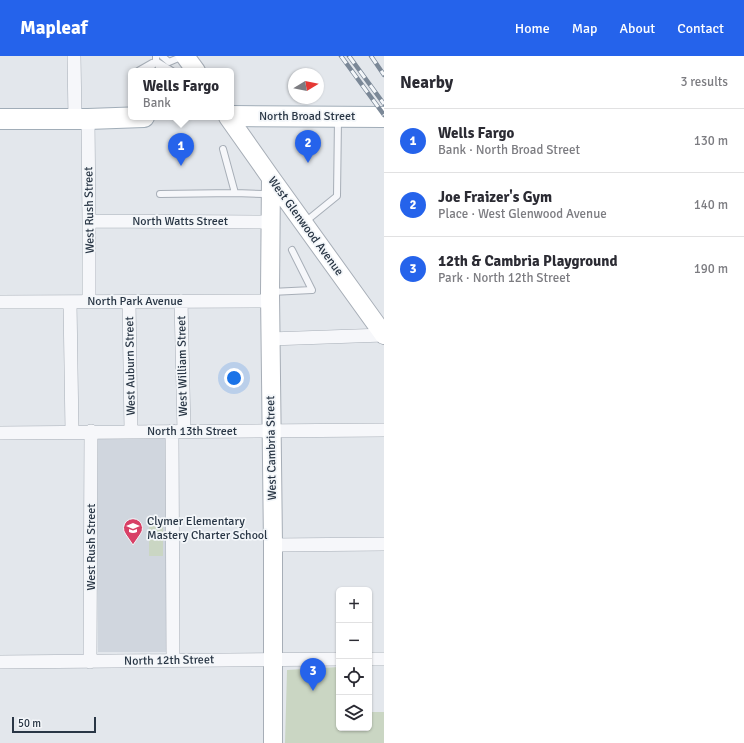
<!DOCTYPE html>
<html lang="en">
<head>
<meta charset="utf-8">
<style>
	:root { --surface:#fff; --page:#f7f7f7; --text:#2b2b33; --muted:#7c7c81; --line:#e1e1e2; --accent:#2563eb }
	body { margin:0; font-family:Signika,sans-serif; background:var(--page); color:var(--text) }
	.controls { position:absolute; right:12px; bottom:12px; display:grid; overflow:hidden; border-radius:6px; box-shadow:0 1px 3px #0004 }
	.controls button { width:36px; height:36px; display:grid; place-items:center; padding:0; border:0; border-bottom:1px solid var(--line); background:var(--surface); color:var(--text); font:20px sans-serif }
	.compass { position:absolute; left:288px; top:12px; width:36px; height:36px; border-radius:50%; background:var(--surface); box-shadow:0 1px 3px #0004; rotate:80deg }
	.scale { position:absolute; left:12px; bottom:10px; width:84px; box-sizing:border-box; padding-left:4px; border:2px solid #293645; border-top:0; font-size:11px; line-height:14px; white-space:nowrap; color:#293645; -webkit-text-stroke:3px #f3f6f9; paint-order:stroke }
	.you { position:absolute; left:234px; top:322px; width:14px; height:14px; margin:-10px; border:3px solid #fff; border-radius:50%; background:#1a73e8; box-shadow:0 0 0 6px #1a73e833 }
	.badge { display:grid; place-items:center; width:26px; height:26px; border-radius:50%; background:var(--accent); color:#fff; font-size:13px; font-weight:700 }
	.pin { position:absolute; translate:-50% -33px; filter:drop-shadow(0 1px 2px #0008) }
	.pin::after { content:''; position:absolute; top:21px; width:14px; height:12px; background:inherit; clip-path:polygon(0 0,100% 0,50% 100%) }
	.popup { position:absolute; left:128px; top:12px; width:106px; height:52px; box-sizing:border-box; display:grid; place-content:center; border-radius:6px; background:var(--surface); filter:drop-shadow(0 1px 3px #0005); font-size:13px; white-space:nowrap; color:var(--muted) }
	.popup b { font-size:15px; color:var(--text) }
	.popup::after { content:''; position:absolute; left:50%; top:100%; margin-left:-8px; border:8px solid transparent; border-top-color:var(--surface) }
	.list { margin:0; padding:0; list-style:none }
	h2 { display:flex; justify-content:space-between; align-items:center; height:52px; margin:0; padding:0 16px; font-size:17px }
	h2 small { font-size:13px; font-weight:400; color:var(--muted) }
	.list li { display:grid; grid-template-columns:26px 1fr auto; gap:12px; align-items:center; box-sizing:border-box; height:64px; padding:0 16px; border-top:1px solid var(--line) }
	.list b { display:block; font-size:15px; white-space:nowrap }
	.list p { margin:0; font-size:13px; white-space:nowrap; color:var(--muted) }
	.list em { font-size:13px; font-style:normal; color:var(--muted) }
	.icon { flex:none; width:22px; height:22px; fill:none; stroke:currentColor; stroke-width:2; stroke-linecap:round; stroke-linejoin:round }
	.map { position:relative; flex:none; width:384px; height:687px; overflow:hidden }
	header { display:flex; align-items:center; gap:24px; box-sizing:border-box; height:56px; padding:0 20px; background:var(--accent); color:#fff }
	header strong { font-size:19px }
	nav { display:flex; gap:22px; margin-inline-start:auto; font-size:14px }
	main { display:flex }
	aside { flex:1; background:var(--surface) }
	.map>svg:first-child { display:block }
	.built { fill:#d0d6de }
	.green { fill:#cad6c3 }
	.lines { fill:none; stroke-linecap:round; stroke-linejoin:round }
	.lane-casing { stroke:#a7aeb7; stroke-width:8 }
	.street-casing { stroke:#a7aeb7; stroke-width:14 }
	.secondary-casing { stroke:#a7aeb7; stroke-width:20 }
	.primary-casing { stroke:#a1adb8; stroke-width:22 }
	.lane { stroke:#f6f7fa; stroke-width:6 }
	.street { stroke:#f6f7fa; stroke-width:13 }
	.secondary { stroke:#fff; stroke-width:18 }
	.primary { stroke:#fff; stroke-width:20 }
	.rail-casing { stroke:#7b8897; stroke-width:4.5 }
	.rail { stroke:#f3f6f9; stroke-width:3; stroke-dasharray:9; stroke-linecap:butt }
	.labels { text-anchor:middle; stroke-width:3.5; stroke-linejoin:round; paint-order:stroke }
	.street-label { font-size:12px; fill:#293645; stroke:#f3f6f9 }
	.poi-label { font-size:12px; fill:#293645; stroke:#f3f6f9; text-anchor:start }
</style>
</head>
<body>
<header>
<strong>Mapleaf</strong>
<nav><a>Home</a><a>Map</a><a>About</a><a>Contact</a></nav>
</header>
<main>
<div class="map">
<svg width="384" height="687" viewBox="0 0 384 687">
	<rect width="100%" height="100%" fill="#e3e7ec"/>
	<!-- built -->
	<path class="built" d="M168,382L169,596H98L97,383Z"/>
	<!-- green -->
	<path class="green" d="M149,465H163V500H149Z
		M339,611V672H369V656H384V687H285L287,614Z"/>
	<g class="lines">
		<!-- lane casing -->
		<g class="lane-casing">
			<path id="lane" d="M156,0V5L172,15
				M162,0L169,6L183,0
				M138,15L152,7
				M148,15L156,5L161,15
				M223,93L235,137
				M160,138L235,137L263,138L269,142
				M305,166L337,140L338,63
				M271,236L312,234L292,194"/>
		</g>
		<!-- street casing -->
		<g class="street-casing">
			<path id="street" d="M74,0L75,63
				M88,63L89,165V246
				M89,165L270,166
				M181,245L184,375
				M0,246L270,245
				M70,246L72,376
				M129,246L131,375
				M270,283L384,279
				M172,375L173,604
				M0,377C128,375 256,376 384,374
				M273,489L384,488
				M369,603H384
				M0,606L339,603
				M90,606L91,375"/>
		</g>
		<!-- secondary casing -->
		<g class="secondary-casing">
			<path id="secondary" d="M185,0L196,15
				M228,61L271,122L384,279
				M271,122L270,237L273,489V687"/>
		</g>
		<!-- primary casing -->
		<g class="primary-casing">
			<path id="primary" d="M231,60L384,61
				M0,63H88L144,61"/>
		</g>
		<!-- lane -->
		<use href="#lane" class="lane"/>
		<!-- street -->
		<use href="#street" class="street"/>
		<!-- secondary -->
		<use href="#secondary" class="secondary"/>
		<!-- primary -->
		<use href="#primary" class="primary"/>
		<!-- rail casing -->
		<g class="rail-casing">
			<path id="rail" d="M341,0L384,59
				M349,0L384,48
				M371,0L384,19"/>
		</g>
		<!-- rail -->
		<use href="#rail" class="rail"/>
	</g>
	<!-- icons -->
	<defs>
		<g id="school-pin" transform="scale(1)"><path d="M0 17L-7.5 6A9.5 9.5 0 1 1 7.5 6Z" fill="#d84066" stroke="#f3f6f9"/><path d="M0-5L7-2L0 1L-7-2ZM-4 1L0 2.5L4 1V4Q0 6-4 4Z" fill="#fff"/></g>
	</defs>
	<g fill-rule="evenodd">
		<use href="#school-pin" x="133" y="472"/>
	</g>
	<g class="labels">
		<!-- street labels -->
		<g class="street-label">
			<text x="307" y="64">North Broad Street</text>
			<text transform="translate(89 154) rotate(-91)" y="4">West Rush Street</text>
			<text x="180" y="169">North Watts Street</text>
			<text transform="translate(306 170) rotate(54)" y="4">West Glenwood Avenue</text>
			<text x="135" y="249">North Park Avenue</text>
			<text transform="translate(130 310) rotate(-91)" y="4">West Auburn Street</text>
			<text transform="translate(182 310) rotate(-91)" y="4">West William Street</text>
			<text x="192" y="379">North 13th Street</text>
			<text transform="translate(271 392) rotate(-91)" y="4">West Cambria Street</text>
			<text transform="translate(91 491) rotate(-90)" y="4">West Rush Street</text>
			<text transform="translate(169 604) rotate(-1)" y="4">North 12th Street</text>
		</g>
		<!-- poi labels -->
		<g class="poi-label">
			<text x="147" y="469">Clymer Elementary<tspan x="147" dy="14">Mastery Charter School</tspan></text>
		</g>
	</g>
</svg>
<div class="controls">
<button>+</button>
<button>−</button>
<button><svg class="icon" aria-label="locate" viewBox="0 0 24 24"><circle cx="12" cy="12" r="6"/><path d="M12 2v4M12 18v4M2 12h4M18 12h4"/></svg></button>
<button><svg class="icon" aria-label="layers" viewBox="0 0 24 24"><path d="M12 4l9 5-9 5-9-5zM3 14l9 5 9-5"/></svg></button>
</div>
<svg class="compass" viewBox="-18 -18 36 36"><path d="M0-13l5 13h-10z" fill="#e53935"/><path d="M0 13l5-13h-10z" fill="#7c7c81"/></svg>
<div class="scale">50 m</div>
<div class="you"></div>
<div class="pin badge" style="left:181px;top:110px">1</div>
<div class="popup"><b>Wells Fargo</b>Bank</div>
<div class="pin badge" style="left:308px;top:107px">2</div>
<div class="pin badge" style="left:313px;top:635px">3</div>
</div>
<aside>
<h2>Nearby<small>3 results</small></h2>
<ul class="list">
<li><span class="badge">1</span><div><b>Wells Fargo</b><p>Bank · North Broad Street</p></div><em>130 m</em></li>
<li><span class="badge">2</span><div><b>Joe Fraizer's Gym</b><p>Place · West Glenwood Avenue</p></div><em>140 m</em></li>
<li><span class="badge">3</span><div><b>12th &amp; Cambria Playground</b><p>Park · North 12th Street</p></div><em>190 m</em></li>
</ul>
</aside>
</main>
</body>
</html>
